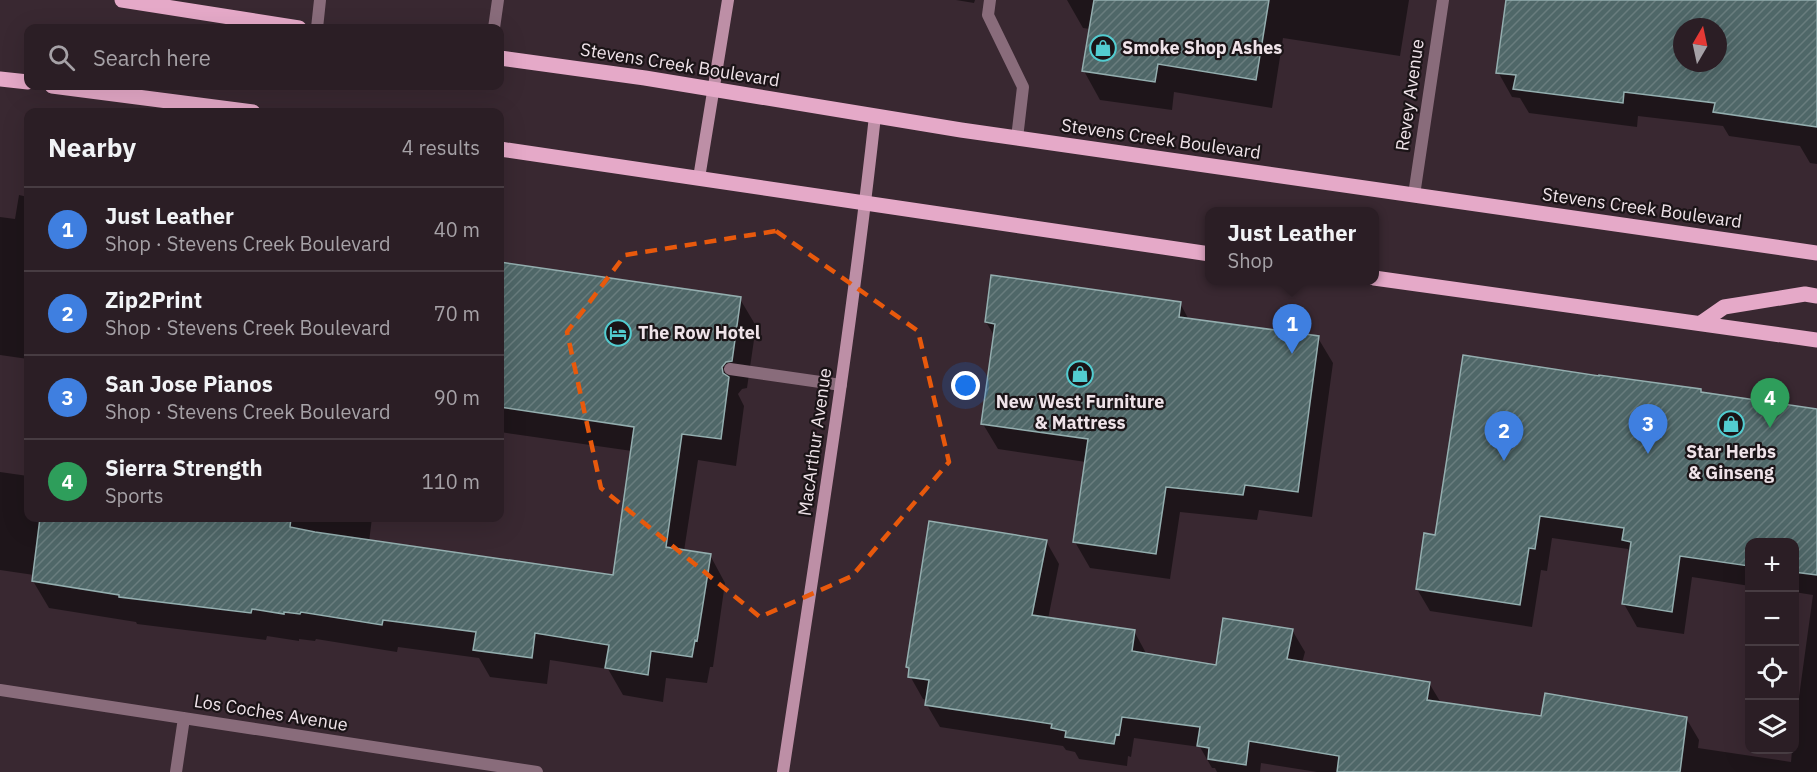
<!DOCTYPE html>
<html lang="en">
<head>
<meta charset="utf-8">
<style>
	:root { --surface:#2b1e25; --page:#372b32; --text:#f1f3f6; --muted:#a6a2a7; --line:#473c42; --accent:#8c9099 }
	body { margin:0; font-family:"IBM Plex Sans",sans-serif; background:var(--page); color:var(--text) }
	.controls { position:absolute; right:18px; bottom:18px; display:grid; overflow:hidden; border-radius:12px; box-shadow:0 6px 24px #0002 }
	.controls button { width:54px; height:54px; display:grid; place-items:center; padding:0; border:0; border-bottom:2px solid var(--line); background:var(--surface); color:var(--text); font:30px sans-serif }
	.compass { position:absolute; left:1673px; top:18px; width:54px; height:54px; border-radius:50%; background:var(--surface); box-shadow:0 6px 24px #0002; rotate:9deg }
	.you { position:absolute; left:966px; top:386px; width:21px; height:21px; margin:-15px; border:4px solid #fff; border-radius:50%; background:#1a73e8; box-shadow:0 0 0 9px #1a73e833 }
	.badge { display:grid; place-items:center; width:39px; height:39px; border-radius:50%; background:var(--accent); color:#fff; font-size:20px; font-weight:700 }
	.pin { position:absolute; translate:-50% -50px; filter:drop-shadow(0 2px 3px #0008) }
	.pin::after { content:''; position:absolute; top:32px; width:21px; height:18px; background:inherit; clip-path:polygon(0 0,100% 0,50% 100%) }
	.popup { position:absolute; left:1205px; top:207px; width:174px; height:78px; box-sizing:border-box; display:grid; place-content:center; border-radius:12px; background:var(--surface); filter:drop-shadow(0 2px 4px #0005); font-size:20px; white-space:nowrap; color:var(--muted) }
	.popup b { font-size:22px; color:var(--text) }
	.popup::after { content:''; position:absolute; left:50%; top:100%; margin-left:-12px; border:12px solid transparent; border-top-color:var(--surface) }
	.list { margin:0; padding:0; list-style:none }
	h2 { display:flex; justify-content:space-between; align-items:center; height:78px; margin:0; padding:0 24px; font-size:26px }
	h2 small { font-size:20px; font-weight:400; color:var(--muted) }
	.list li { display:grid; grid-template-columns:39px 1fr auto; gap:18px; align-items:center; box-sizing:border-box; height:84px; padding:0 24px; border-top:2px solid var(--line) }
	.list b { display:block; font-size:22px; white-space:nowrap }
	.list p { margin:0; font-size:20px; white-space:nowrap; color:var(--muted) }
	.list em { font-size:20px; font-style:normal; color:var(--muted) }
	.icon { flex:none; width:33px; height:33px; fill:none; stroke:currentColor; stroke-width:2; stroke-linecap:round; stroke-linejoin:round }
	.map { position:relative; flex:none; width:1817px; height:772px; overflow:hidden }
	.search { position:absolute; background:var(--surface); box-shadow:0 6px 24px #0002; left:24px; top:24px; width:480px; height:66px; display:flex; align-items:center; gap:15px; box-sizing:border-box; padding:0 21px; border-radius:12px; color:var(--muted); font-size:22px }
	.panel { position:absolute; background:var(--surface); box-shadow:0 6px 24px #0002; left:24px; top:108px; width:480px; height:414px; border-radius:12px }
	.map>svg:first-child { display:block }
	.shadow { fill:#0007; fill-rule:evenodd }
	.building { fill:url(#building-hatch); stroke:#94aeaf; stroke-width:1.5; fill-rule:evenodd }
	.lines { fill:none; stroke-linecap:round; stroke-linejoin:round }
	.lane { stroke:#896c7b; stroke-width:12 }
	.street { stroke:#896c7b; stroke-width:12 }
	.secondary { stroke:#bd8fa6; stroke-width:12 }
	.primary { stroke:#e5a9c8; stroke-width:15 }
	.marked { fill:none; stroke:#e8590c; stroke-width:4.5; stroke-dasharray:12 8; stroke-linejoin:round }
	.labels { text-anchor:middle; stroke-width:4.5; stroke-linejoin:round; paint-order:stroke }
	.poi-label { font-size:18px; font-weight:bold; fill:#efe3e9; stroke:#1b1417; text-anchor:start }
	.street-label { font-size:18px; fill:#efe3e9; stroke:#1b1417 }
</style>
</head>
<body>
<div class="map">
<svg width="1817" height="772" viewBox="0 0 1817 772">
	<defs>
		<pattern id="building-hatch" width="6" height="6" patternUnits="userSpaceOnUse" patternTransform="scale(1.5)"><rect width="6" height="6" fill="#4f6768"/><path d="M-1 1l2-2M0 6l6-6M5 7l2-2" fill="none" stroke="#697d7e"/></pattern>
	</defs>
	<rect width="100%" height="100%" fill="#392831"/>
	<!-- shadow -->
	<path class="shadow" d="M956,0H975L974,3Z
		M1067,0H1409L1400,56L1283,38L1272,108L1174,92L1172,110L1100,100L1084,71L1090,29L1083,28Z
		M1508,0H1817V164L1810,163L1800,146L1729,136L1723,126L1638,116L1637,127L1529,113L1520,98L1512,97L1498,72ZM1682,27H1718V63H1682Z
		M19,195L28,197V359L0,355V217L15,219Z
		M500,264L740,299L756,326L747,388L742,389L738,394L744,406L736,466L698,460L684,551L710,555L725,583L713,667H710L707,683L666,678L663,702L623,695L608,669L550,660L547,684L490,677L479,658L398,647L397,652L316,639L315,641L299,639V641L267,636L266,640L137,624L136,622L49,608L33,581L34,575L0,570V472L28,476V518H372L369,542L614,577L632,451L500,432Z
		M1180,303L1189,320L1318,338L1333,363L1312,517L1259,510L1257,520L1180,512L1170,579L1090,568L1075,542L1086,462L998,449L983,424L995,337L986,322Z
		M1700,391L1702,394L1817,410V772H1317L1261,763L1260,772H1217L1215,768H1212L1200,747L1134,738L1131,757L1128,756L1127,766L1079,759L1075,752L1066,750L1063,746L940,727L927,705L928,700L923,699L910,676L908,667L1046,541L1059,564L1048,619L1134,631L1147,655L1218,667L1292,630L1305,652L1302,663L1429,683L1441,703L1543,718H1686L1699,740L1698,748L1791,762L1792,750H1794V733L1813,595L1794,592V542H1750V586L1692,577L1684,634L1637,627L1624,604L1631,554L1628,549L1552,538L1547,571L1541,570L1532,627L1430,611L1417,589L1436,537Z"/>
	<!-- building -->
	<path class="building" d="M1094,0H1269L1256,80L1158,64L1155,82L1082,71Z
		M1506,0H1817V127L1713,112L1715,103L1624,92L1623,103L1513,89L1516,75L1496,73ZM1682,27H1718V63H1682Z
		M500,262L741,297L732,361L726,362L722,367L723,373L729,377L721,439L682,434L666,547L711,554L697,641L695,640L692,657L651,651L648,675L605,668L609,645L535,633L532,658L473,650L476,632L383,620L382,625L301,612L300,614L284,612V614L252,609L251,613L119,597V595L32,581L40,518H291L290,527L315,532L613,575L634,427L500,407Z
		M991,275L1181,302L1179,317L1319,336L1298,492L1245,485L1243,495L1166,487L1156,554L1073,542L1088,439L981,424L995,324L985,322Z
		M1463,355L1599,376V375L1701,389V392L1817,409V575L1794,572V543H1749V566L1680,556L1672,612L1622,604L1631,542L1622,540L1624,528L1540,516L1535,549L1529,548L1520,605L1416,589L1424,533L1435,535Z
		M929,521L1047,540L1032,615L1135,630L1132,651L1216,665L1223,618L1293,629L1287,659L1430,682L1427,700L1541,716L1545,693L1687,717L1680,772H1337L1339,756L1249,741L1246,765L1208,759L1209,748L1197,746L1200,727L1122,717L1119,735L1116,734L1114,744L1065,737L1066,731L1051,728L1052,724L925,705L929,680L908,677L909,668L906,667Z"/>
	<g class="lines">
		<!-- lane -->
		<path class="lane" d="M990,0L988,15L1023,87L1017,138
			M317,28L320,0
			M494,28L498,0
			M730,369L841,385"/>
		<!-- street -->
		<path class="street" d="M1414,195L1443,0
			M0,690L537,772
			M176,772L184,718"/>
		<!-- secondary -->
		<path class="secondary" d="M699,178L728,0
			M783,772C816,553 851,335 875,116"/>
		<!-- primary -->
		<path class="primary" d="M122,0L299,28
			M500,58L645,78L961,130L1817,253
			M0,79L28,82
			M52,86L253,112
			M500,149L1210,254
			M1374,278L1817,340
			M1701,323L1724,307L1805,294L1817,296"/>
	</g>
	<!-- marked area -->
	<path class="marked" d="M776,231L918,331L949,462L852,576L760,617L601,488L567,332L625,255Z"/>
	<!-- icons -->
	<defs>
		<g id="shop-ring" transform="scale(1.35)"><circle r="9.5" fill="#1b1417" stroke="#52ccd0" stroke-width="1.5"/><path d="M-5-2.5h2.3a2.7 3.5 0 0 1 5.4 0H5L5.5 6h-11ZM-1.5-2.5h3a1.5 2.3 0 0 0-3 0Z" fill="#52ccd0"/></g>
		<g id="hotel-ring" transform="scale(1.35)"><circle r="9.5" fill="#1b1417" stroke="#52ccd0" stroke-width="1.5"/><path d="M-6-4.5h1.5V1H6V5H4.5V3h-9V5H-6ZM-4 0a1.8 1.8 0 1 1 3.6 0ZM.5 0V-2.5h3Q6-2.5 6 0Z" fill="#52ccd0"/></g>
	</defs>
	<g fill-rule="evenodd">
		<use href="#shop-ring" x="1103" y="48"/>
		<use href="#hotel-ring" x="618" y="333"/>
		<use href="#shop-ring" x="1080" y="374"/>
		<use href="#shop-ring" x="1731" y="424"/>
	</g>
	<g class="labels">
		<!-- poi labels -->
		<g class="poi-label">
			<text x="1122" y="54">Smoke Shop Ashes</text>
			<text x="638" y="339">The Row Hotel</text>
			<text x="1080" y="408" text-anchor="middle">New West Furniture<tspan x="1080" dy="21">&amp; Mattress</tspan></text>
			<text x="1731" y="458" text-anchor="middle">Star Herbs<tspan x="1731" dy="21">&amp; Ginseng</tspan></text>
		</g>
		<!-- street labels -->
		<g class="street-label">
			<text transform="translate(680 65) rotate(9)" y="6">Stevens Creek Boulevard</text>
			<text transform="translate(1410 95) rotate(-82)" y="6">Revey Avenue</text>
			<text transform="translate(1161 139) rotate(8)" y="6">Stevens Creek Boulevard</text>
			<text transform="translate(1642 208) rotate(8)" y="6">Stevens Creek Boulevard</text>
			<text transform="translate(815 442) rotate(-82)" y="6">MacArthur Avenue</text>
			<text transform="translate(271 713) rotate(9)" y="6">Los Coches Avenue</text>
		</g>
	</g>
</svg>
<div class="controls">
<button>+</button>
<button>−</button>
<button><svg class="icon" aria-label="locate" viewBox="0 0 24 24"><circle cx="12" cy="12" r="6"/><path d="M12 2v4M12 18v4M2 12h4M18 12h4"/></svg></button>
<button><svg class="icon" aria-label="layers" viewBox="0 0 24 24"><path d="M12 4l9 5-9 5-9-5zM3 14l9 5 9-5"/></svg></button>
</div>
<svg class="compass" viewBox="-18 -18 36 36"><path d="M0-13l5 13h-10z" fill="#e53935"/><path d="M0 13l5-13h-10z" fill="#a6a2a7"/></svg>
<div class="you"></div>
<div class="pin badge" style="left:1292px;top:354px;background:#3f7fe0">1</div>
<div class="popup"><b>Just Leather</b>Shop</div>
<div class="pin badge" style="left:1504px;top:461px;background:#3f7fe0">2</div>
<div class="pin badge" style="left:1648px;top:454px;background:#3f7fe0">3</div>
<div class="pin badge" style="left:1770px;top:428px;background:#2e9e5b">4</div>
<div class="search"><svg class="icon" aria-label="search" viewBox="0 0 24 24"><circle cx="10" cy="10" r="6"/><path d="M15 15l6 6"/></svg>Search here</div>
<section class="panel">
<h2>Nearby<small>4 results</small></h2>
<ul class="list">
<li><span class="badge" style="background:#3f7fe0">1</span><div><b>Just Leather</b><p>Shop · Stevens Creek Boulevard</p></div><em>40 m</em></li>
<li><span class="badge" style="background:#3f7fe0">2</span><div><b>Zip2Print</b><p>Shop · Stevens Creek Boulevard</p></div><em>70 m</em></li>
<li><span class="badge" style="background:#3f7fe0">3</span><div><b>San Jose Pianos</b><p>Shop · Stevens Creek Boulevard</p></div><em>90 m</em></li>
<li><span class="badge" style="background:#2e9e5b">4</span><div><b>Sierra Strength</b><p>Sports</p></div><em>110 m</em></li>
</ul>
</section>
</div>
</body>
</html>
